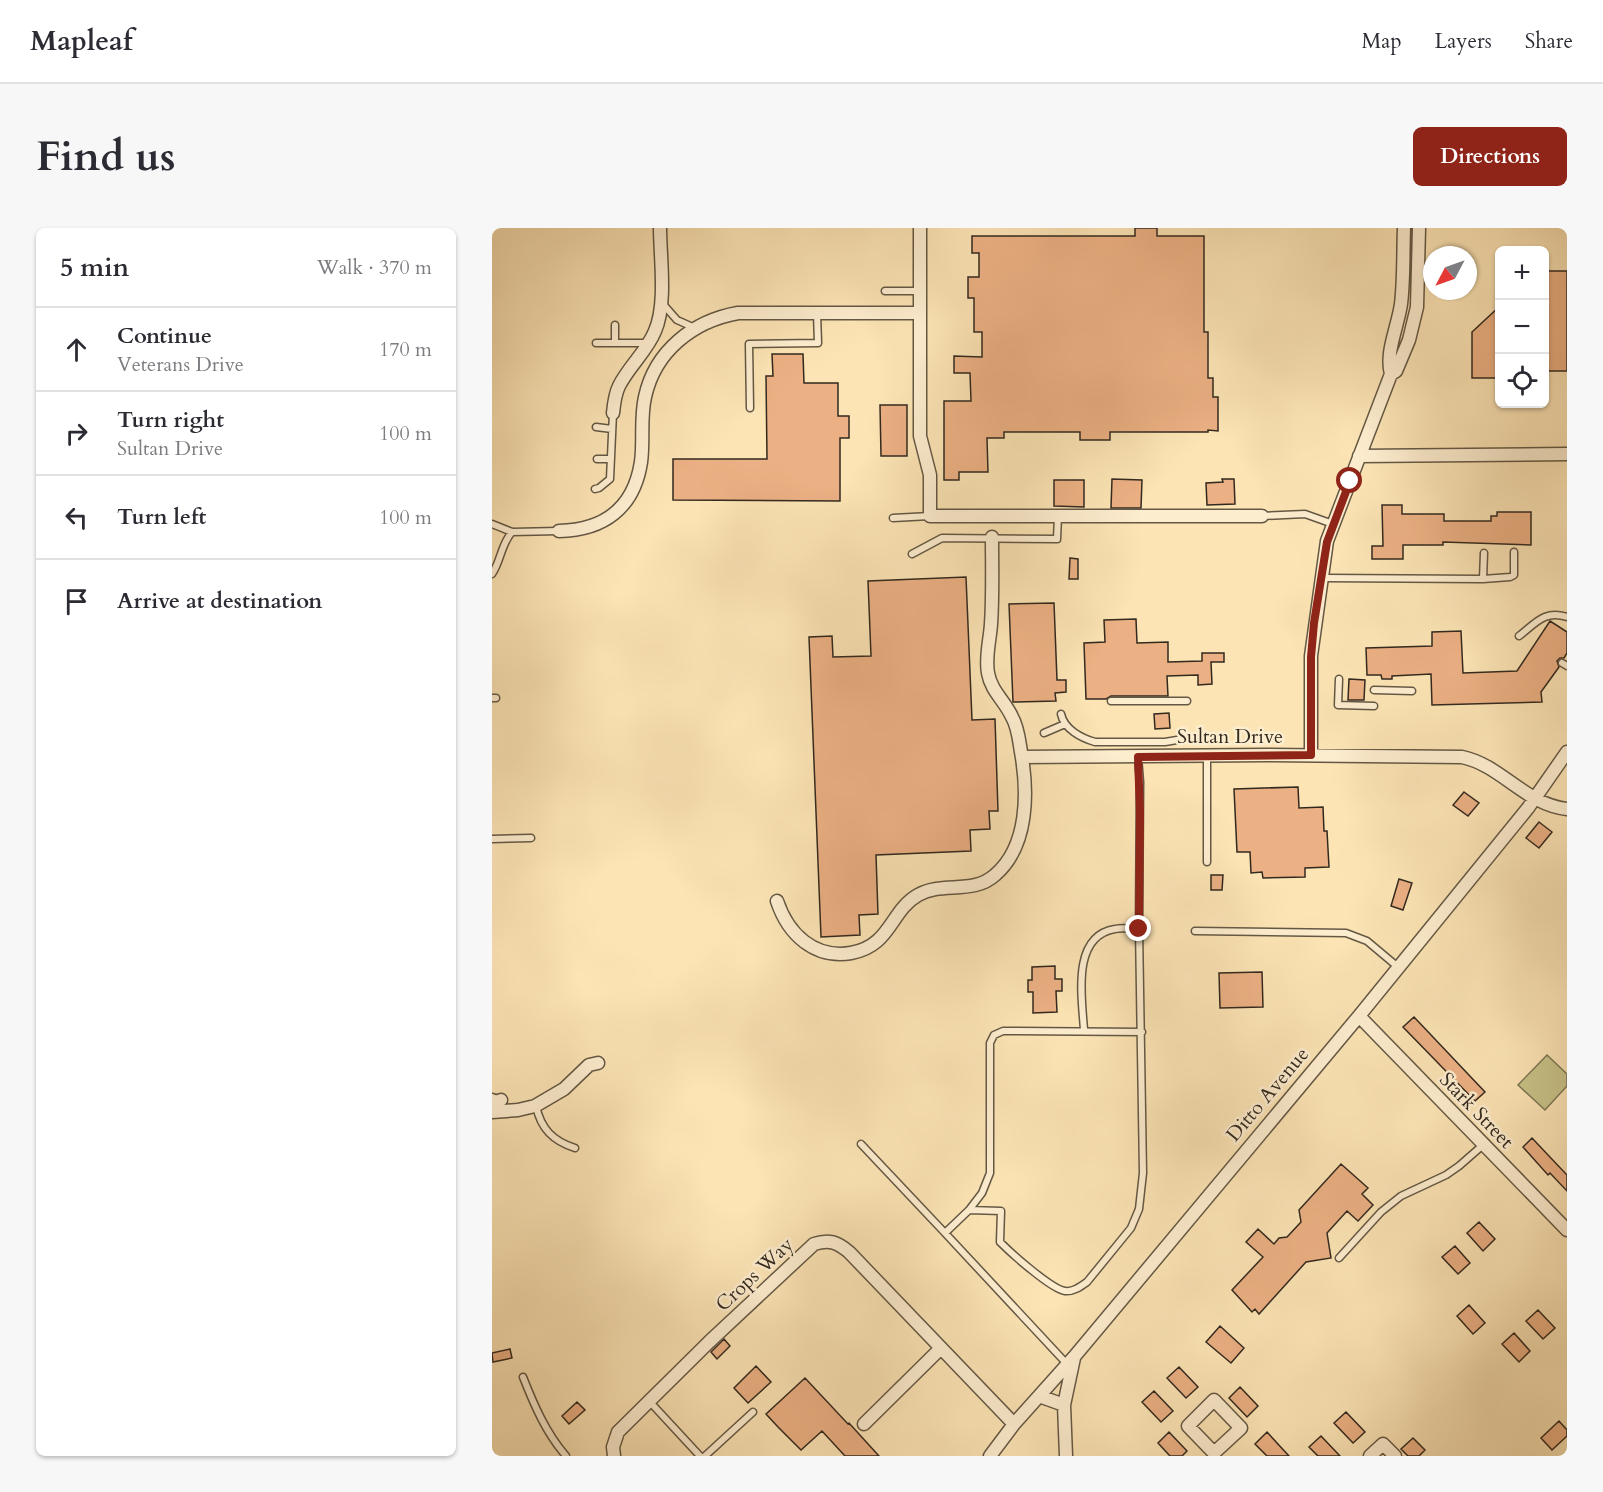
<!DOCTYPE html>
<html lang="en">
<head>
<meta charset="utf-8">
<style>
	:root { --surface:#fff; --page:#f7f7f7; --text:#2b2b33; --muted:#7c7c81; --line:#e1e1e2; --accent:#8f2418 }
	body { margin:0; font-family:Cardo,serif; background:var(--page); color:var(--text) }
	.controls { position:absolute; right:18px; top:18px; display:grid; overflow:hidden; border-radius:9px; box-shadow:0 2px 4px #0004 }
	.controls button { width:54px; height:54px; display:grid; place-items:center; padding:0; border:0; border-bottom:2px solid var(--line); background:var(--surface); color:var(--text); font:30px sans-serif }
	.compass { position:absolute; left:931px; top:18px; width:54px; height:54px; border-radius:50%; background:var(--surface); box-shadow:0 2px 4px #0004; rotate:229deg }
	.stop { position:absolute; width:18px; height:18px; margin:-14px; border:4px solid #8f2418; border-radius:50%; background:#fff }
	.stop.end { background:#8f2418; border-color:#fff; box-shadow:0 2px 6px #0008 }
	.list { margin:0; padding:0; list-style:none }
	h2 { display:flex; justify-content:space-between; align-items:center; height:78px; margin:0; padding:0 24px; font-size:26px }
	h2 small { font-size:20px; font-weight:400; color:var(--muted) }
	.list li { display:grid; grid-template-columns:39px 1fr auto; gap:18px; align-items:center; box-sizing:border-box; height:84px; padding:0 24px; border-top:2px solid var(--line) }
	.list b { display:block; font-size:22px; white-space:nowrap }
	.list p { margin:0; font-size:20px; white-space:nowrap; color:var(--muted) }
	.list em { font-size:20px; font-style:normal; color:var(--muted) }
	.icon { flex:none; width:33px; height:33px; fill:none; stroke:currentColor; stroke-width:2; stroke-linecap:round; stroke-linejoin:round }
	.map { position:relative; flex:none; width:1075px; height:1228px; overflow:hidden; border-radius:9px }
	header { display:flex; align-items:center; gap:36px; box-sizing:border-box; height:84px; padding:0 30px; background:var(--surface); border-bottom:2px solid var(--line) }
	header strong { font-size:28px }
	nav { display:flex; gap:33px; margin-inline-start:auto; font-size:21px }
	.intro { display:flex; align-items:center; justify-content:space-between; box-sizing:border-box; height:144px; padding:0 36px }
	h1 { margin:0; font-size:42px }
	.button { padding:15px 27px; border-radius:9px; background:var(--accent); color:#fff; font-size:21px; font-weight:700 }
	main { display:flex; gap:36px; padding:0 36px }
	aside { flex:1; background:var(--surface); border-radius:9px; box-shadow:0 2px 4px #0004 }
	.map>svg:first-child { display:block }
	.green { fill:#c7c288; stroke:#7c7654; stroke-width:1.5 }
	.building { fill:#ebb083; stroke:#32291f; stroke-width:1.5 }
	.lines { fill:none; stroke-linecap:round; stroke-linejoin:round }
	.lane-casing { stroke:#645844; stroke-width:9 }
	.street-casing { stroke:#645844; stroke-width:15 }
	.lane { stroke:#fdedcf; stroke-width:6 }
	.street { stroke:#fdedcf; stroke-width:12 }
	.route { stroke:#8f2418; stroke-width:8 }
	.labels { text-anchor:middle; stroke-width:5; stroke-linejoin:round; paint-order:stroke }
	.street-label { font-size:20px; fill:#32291f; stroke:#fdedcf }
</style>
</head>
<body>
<header>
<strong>Mapleaf</strong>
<nav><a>Map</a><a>Layers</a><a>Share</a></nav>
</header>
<div class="intro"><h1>Find us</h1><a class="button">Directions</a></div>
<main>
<aside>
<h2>5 min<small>Walk · 370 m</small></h2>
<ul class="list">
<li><svg class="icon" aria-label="ahead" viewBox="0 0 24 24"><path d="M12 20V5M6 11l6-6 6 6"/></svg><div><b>Continue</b><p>Veterans Drive</p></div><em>170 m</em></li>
<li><svg class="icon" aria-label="right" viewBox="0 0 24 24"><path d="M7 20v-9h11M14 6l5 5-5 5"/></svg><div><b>Turn right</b><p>Sultan Drive</p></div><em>100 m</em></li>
<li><svg class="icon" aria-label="left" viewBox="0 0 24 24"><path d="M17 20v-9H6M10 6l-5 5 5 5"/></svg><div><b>Turn left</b></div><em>100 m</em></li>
<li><svg class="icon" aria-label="arrive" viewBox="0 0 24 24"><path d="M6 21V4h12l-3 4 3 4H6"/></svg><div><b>Arrive at destination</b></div></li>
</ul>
</aside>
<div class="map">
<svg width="1075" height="1228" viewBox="0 0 1075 1228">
	<rect width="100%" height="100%" fill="#fce4b5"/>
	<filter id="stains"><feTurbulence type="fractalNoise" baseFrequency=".00333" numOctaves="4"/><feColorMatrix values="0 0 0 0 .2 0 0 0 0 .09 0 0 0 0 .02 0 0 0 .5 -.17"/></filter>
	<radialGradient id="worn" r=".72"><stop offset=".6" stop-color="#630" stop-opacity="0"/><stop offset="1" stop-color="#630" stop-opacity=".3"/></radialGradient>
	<!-- green -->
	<path class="green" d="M1055,827L1075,846V858L1053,882L1026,857Z"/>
	<!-- building -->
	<path class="building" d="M643,0H665V8H712V104H716V150H721V169H726V203L716,202V204H618V212H588V204H512V210H495L496,244H467V252H452V173H479L478,145H462V128L490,129V104H482V70H476V49H487V25H480V8H643Z
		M1053,43H1075V143H1053Z
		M1008,78V150H980V104Z
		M280,126H311L312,155H346V188H357V210H348V273L181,272V231H275L274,148H281Z
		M388,177H415V228H389Z
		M620,251L650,252L649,280H619Z
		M730,251H742L743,276L715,277L714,255L731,254Z
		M562,252H592V279L562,278Z
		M890,277H910V286H952V293H999V288H1005V284H1039V317L951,314V317H911V331H880V318H891Z
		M578,330L586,331V351H577Z
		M474,349L480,492L503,491L506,583H497L498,601L478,602L479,623L384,627L386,686L367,687L368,707L329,709L317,409L340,408L341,429L379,428L376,353Z
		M562,375L565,452H574V464L563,465L564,473L521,474L517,376Z
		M644,391L645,415L676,414V434L710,433V425H732V434H719L720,456L706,457V447L675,448L676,468H619L614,471H594L592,415L613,414L612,392Z
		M1058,393L1075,404V425L1072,430H1068L1065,433L1067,439L1049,464L1050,474L940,477L939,446L900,448V451H890L889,447H875L874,420L940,418V404L969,403L971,445L1025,443Z
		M857,451L873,452L872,472H856Z
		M677,485L678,500L663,501L662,486Z
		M806,559L807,580L831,579L832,603H835L837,639L813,640V649L771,650L770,644L759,645L758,624H745L742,561Z
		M972,564L987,575L976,588L961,577Z
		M1047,594L1060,604L1047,620L1034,610Z
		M719,647H731L730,662H719Z
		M907,651L920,655L911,682L899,678Z
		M563,738V751H570V763H564L565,784L541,785V764H536V752H540V739Z
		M770,744L771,779L728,780L727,745Z
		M922,789L993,864L983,873L911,799Z
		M1040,910L1075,947V963L1058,945L1056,947L1031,919Z
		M849,936L876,960L870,966L881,977L866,993L855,983L835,1005L839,1030L814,1034L767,1086L763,1081L760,1084L740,1062L771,1029L754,1014L766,1001L782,1016L787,1010L795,1009L809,994L807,982Z
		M987,994L1003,1011L991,1023L975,1005Z
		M963,1018L978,1035L966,1046L950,1029Z
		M977,1077L993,1095L981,1106L965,1088Z
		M1046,1082L1063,1100L1051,1111L1034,1093Z
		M728,1098L752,1120L739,1135L714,1114Z
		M1022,1105L1038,1123L1027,1134L1010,1116Z
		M232,1111L238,1118L225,1131L219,1124Z
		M18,1121L20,1130L1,1134L0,1125Z
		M264,1138L279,1154L256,1175L242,1160Z
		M687,1139L706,1159L694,1170L675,1150Z
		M313,1150L356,1196L357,1195L387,1228H353L330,1203L309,1222L286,1199L274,1186Z
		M748,1159L766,1178L755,1189L737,1170Z
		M662,1163L681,1183L669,1194L650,1174Z
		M85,1174L93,1182L77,1196L70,1188Z
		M854,1184L873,1204L861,1215L842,1195Z
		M1067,1193L1075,1202V1208L1060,1222L1049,1210Z
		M677,1204L695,1223L690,1228H678L666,1215Z
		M775,1204L797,1228H775L763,1216Z
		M829,1208L848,1228H826L817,1219Z
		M921,1210L933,1222L927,1228H916L909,1221Z"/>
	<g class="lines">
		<!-- lane casing -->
		<g class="lane-casing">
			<path id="lane" d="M393,63H428
				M170,75L185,92L203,100
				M104,115H157
				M123,115V97
				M258,180L257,116L326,115L325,85
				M104,199L120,201
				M105,231H119
				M103,261L107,260L118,251L121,185
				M770,288L813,286L841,296
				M401,290L438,288
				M0,296L20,304L67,303
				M420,326L450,310L565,311L566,288
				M0,346C9,333 9,316 20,304
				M830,350L991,351L1018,349L1022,347V324
				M991,351L992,325
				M1027,408C1044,395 1052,382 1075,389
				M1070,435L1075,438
				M847,451L846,477L882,478
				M882,462L920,463
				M0,470H4
				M619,473H695
				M569,486C572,501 589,510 603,514H673L697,510
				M552,505L573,496
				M715,528V634
				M0,611L39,610
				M703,703L854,705L875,713L906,739
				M592,802C590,770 579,708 623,701C631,699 639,701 647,701
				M44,878C49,901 61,913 83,920
				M369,916L453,1005
				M477,982L490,965L498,945V815L502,807L511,803L650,804
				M847,1030L889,984L909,968L954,947L967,938L991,917
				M575,1136L453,1005L477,982L509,983L508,1014C519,1025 559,1061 573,1063C581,1064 588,1059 595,1054L639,1000L647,981L651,945L647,701L648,554L646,529
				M31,1149C42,1177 54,1205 74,1228
				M158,1174L208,1228
				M213,1228L261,1184"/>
		</g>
		<!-- street casing -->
		<g class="street-casing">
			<path id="street" d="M428,0V208L438,247V288H770
				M899,146C893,125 906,98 909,76C912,51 911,25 912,0
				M121,185C122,175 123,166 127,158C137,138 155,123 163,103C175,76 168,29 168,0
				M867,228L1075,226
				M67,303C112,302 142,280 149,234C152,212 148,191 153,169C163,123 201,93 246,85H428
				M819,527V428L835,313L899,146L904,143L917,112L925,79L927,0
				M530,529L775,527L970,529C1009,537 1034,577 1075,581
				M285,673C296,706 322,731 359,725C399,718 398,683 426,667C450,653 481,667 503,647C537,618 536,563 529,524C527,512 526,499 520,489C513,473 499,463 496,445C493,429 498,412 499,396C501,367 500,338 500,309
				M867,788L1075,1002
				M0,872L4,874L9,872
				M0,884L26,882L43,878L72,861L97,837L106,835
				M547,1168L572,1177
				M722,1172L749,1200L722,1225L696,1198Z
				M372,1196L449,1120
				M122,1228L121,1219L126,1204L217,1114L322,1016C337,1011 345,1014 357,1024L522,1196
				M498,1228L522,1196L582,1129L867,788L1036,580L1075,524
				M574,1228L572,1177L582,1130
				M878,1228L891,1216L903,1228"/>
		</g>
		<!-- lane -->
		<use href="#lane" class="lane"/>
		<!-- street -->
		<use href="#street" class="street"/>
	</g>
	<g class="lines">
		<!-- route -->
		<path class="route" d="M647,701L648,585L646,529L819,527V429L822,395L835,314L858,253"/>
	</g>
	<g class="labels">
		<!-- street labels -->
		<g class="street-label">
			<text x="738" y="515">Sultan Drive</text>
			<text transform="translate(775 866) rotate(-50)" y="7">Ditto Avenue</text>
			<text transform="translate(985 882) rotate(46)" y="7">Stark Street</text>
			<text transform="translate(262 1046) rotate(-43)" y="7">Crops Way</text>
		</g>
	</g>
	<rect width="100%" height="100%" filter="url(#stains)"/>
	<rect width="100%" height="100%" fill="url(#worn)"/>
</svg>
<div class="controls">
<button>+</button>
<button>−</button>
<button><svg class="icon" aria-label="locate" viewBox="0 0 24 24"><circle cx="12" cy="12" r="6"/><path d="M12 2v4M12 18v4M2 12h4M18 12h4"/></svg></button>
</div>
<svg class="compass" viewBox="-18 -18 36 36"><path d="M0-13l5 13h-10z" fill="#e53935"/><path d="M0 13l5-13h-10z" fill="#7c7c81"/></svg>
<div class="stop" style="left:858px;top:253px"></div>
<div class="stop end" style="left:647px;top:701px"></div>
</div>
</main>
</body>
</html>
